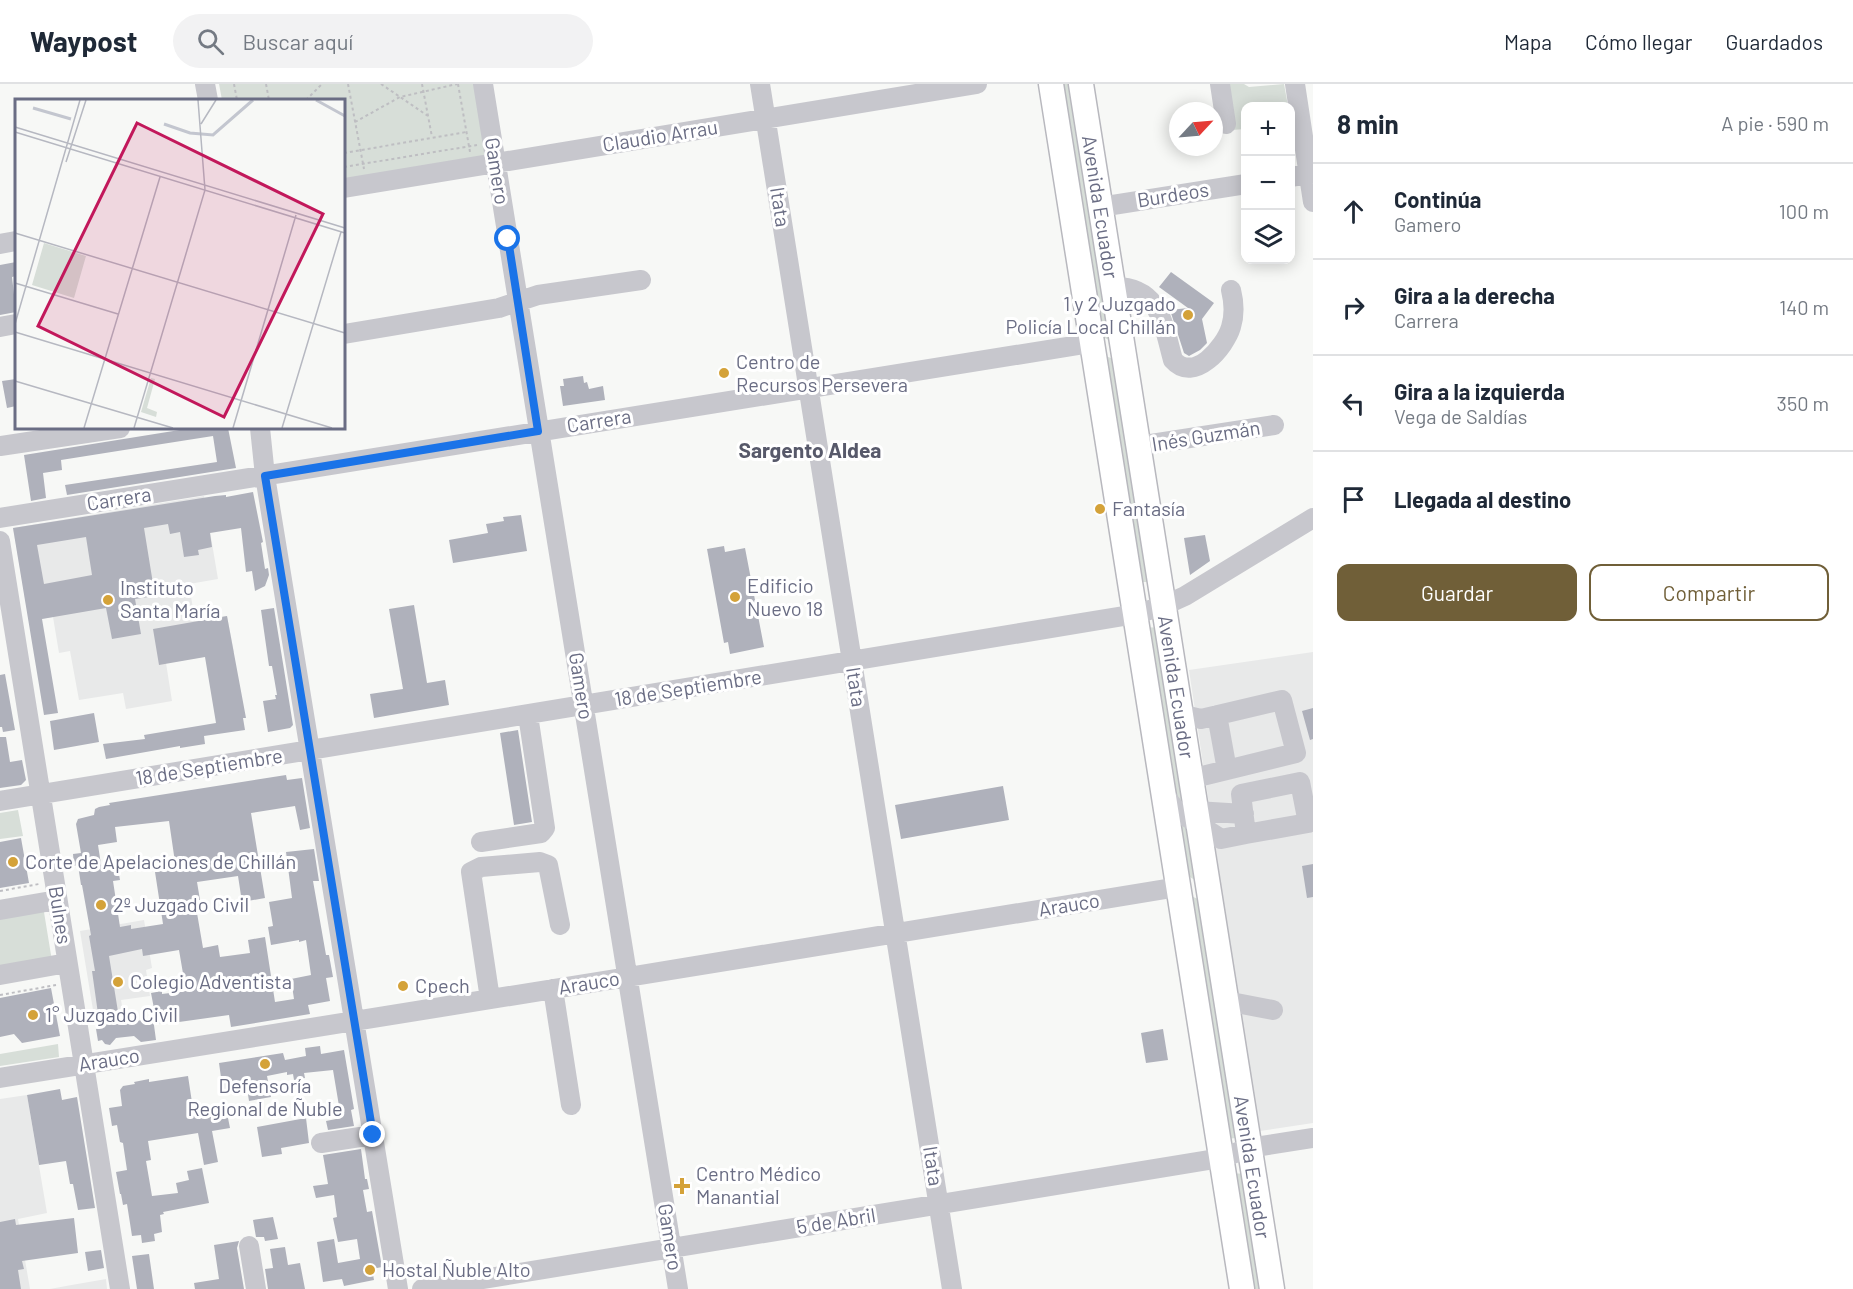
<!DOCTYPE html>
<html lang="es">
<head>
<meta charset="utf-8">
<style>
	:root { --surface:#fff; --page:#f2f2f3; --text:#1f2937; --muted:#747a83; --line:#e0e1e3; --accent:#705f38 }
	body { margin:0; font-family:Barlow,sans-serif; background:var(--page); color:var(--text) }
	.controls { position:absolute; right:18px; top:18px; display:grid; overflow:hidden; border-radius:12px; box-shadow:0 3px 15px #0003 }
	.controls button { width:54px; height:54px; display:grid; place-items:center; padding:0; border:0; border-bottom:2px solid var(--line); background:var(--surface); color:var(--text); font:30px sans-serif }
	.compass { position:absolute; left:1169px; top:18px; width:54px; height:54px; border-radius:50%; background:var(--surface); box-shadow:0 3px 15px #0003; rotate:64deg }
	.stop { position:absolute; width:18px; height:18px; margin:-14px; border:4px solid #1a73e8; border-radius:50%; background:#fff }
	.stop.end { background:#1a73e8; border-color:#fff; box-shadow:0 2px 6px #0008 }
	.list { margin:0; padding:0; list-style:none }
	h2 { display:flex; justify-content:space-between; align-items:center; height:78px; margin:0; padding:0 24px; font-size:26px }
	h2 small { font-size:20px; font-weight:400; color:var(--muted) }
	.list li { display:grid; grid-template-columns:39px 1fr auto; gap:18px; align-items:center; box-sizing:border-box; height:96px; padding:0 24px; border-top:2px solid var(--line) }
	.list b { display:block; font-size:22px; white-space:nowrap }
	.list p { margin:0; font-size:20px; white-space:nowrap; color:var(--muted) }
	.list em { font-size:20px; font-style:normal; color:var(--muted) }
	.actions { display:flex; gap:12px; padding:18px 24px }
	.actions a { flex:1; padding:14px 0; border:2px solid var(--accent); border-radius:12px; text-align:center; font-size:21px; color:var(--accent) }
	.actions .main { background:var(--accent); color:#fff }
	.icon { flex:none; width:33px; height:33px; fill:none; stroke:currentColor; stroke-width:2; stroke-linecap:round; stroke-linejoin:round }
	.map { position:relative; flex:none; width:1313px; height:1205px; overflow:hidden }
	header { display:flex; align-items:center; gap:36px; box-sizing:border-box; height:84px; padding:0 30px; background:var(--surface); border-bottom:2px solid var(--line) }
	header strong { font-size:28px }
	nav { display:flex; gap:33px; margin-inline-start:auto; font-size:21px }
	.search { width:420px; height:54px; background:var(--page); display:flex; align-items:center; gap:15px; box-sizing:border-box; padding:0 21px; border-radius:33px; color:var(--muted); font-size:22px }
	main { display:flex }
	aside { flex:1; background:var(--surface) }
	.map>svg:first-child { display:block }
	.built { fill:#e8e9e9 }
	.green { fill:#d7ded8 }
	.building { fill:#afb1bb; fill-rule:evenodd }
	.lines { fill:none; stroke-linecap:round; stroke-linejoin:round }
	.major-casing { stroke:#b8b8be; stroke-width:27 }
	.path { stroke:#bebec2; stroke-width:2; stroke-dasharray:3 3; stroke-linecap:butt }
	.minor { stroke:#c7c7cd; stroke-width:20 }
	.major { stroke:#fff; stroke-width:24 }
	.route { stroke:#1a73e8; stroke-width:8 }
	.poi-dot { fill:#d4a239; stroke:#fff; stroke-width:2 }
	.labels { text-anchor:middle; stroke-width:6; stroke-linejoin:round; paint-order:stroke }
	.street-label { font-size:20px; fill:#6a6d84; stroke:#fff }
	.poi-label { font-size:20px; fill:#6a6d84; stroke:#fff; text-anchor:start }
	.neighbourhood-label { font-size:21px; font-weight:bold; fill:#57596a; stroke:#fff }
	.inset-river { fill:none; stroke:#c3c6cf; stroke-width:3 }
	.inset-road { fill:none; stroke:#b6b8c1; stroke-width:1.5 }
	.view { fill:#c2185b; fill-opacity:0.15; stroke:#c2185b; stroke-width:3 }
	.inset-edge { fill:none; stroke:#6a6d84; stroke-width:3 }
</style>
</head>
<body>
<header>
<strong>Waypost</strong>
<div class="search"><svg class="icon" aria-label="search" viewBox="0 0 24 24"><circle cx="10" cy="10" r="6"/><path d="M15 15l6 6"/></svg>Buscar aquí</div>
<nav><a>Mapa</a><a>Cómo llegar</a><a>Guardados</a></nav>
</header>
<main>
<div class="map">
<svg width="1313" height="1205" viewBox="0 0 1313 1205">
	<rect width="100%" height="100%" fill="#f7f8f6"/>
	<!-- built -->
	<path class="built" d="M204,412L218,495L189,500L195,537L227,532L234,568L166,579L172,617L126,625L123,609L79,616L70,567L59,569L53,533L29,537L13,444Z
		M1313,568V1039L1260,1047L1240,928L1189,586Z
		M144,836L152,884L146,886L150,912L121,916L125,939L96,944L80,847Z
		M27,1011L47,1129L18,1135L30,1205H0V1015Z
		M106,1195L107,1205H50L66,1202Z"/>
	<!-- green -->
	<path class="green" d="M219,0H479L492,75L344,100V16H222Z
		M1060,0H1077L1116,259L1098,251Z
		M1225,0H1244L1249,3L1284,0L1288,22H1246L1245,45L1232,46Z
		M1102,271L1114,275L1154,498H1143Z
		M1146,543L1160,544L1203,801L1185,790Z
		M18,726L23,752L0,755V729Z
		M1186,810L1198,815L1207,830L1246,1053L1226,1055Z
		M43,822L52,877L0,885V829Z
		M58,960L59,973L0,982V970Z
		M1251,1089L1269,1205H1245L1227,1090Z"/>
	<!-- building -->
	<path class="building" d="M16,178V192L12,193L16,228L0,231V181Z
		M1171,188L1214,219L1202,235L1207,259L1200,266L1189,272L1184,269L1170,226L1188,224L1159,203Z
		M583,292L584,299L587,298L589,305L603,302L605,316L563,322L560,302H564L563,295Z
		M16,295V322L7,324L2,297Z
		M192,344H228L236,384L67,411L65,401L217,378L213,352L162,360L61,376L62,386L43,389L46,414L31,417L24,371Z
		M253,408L263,458L261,459L265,485L268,484L269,491L265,502L255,507L252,487L246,488L241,444L210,449L212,463L198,466L199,471L184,473L180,448L170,450L168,440L144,444L155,512L135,515L141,550L112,555L106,524L42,535L58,629L44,631L13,444L215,412L226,411V413ZM86,453L92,491L44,500L37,461Z
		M521,431L527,467L453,479L449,456L488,449L486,440L504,437L503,433Z
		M1205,451L1210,477L1190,491L1184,454Z
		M724,462L725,468L745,464L764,563L730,570L728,558L724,559L707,465Z
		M414,521L427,599L445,596L449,621L374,634L370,610L403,605L389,525Z
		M274,524L293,641L290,644L268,648L263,617L276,615L275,611H277L272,582H269L261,526Z
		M227,532L246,634H243L245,646L204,652L205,660L180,664V662L106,675L103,660L145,655L144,651L216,639L205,573L159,581L153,545Z
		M5,590L15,646L3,648L2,643H0V591Z
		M1313,624V655L1310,656L1302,627Z
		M94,629L99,658L54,666L50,637Z
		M518,646L532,738L514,741L500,649Z
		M0,653H6L10,678L22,676L26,696L21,701L0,704Z
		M286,691L287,696L302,694L310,744L300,746L295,722L251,729L265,814L242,818L238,792L197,798L202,828L197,829L203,864L218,861L220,873L250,869L248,856L265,853L275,918L294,915L291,895L311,891L306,856L299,858V856L271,861L268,843L273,842L269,818L292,814L286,768L314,765L319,797H313L326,871H329L333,893L326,894L330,917L308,921L310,930L231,943L229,931L179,938V936L157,940L151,909L162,907V910L186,907L179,866L143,872L142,865L109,872L120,940L153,934L156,956L141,958L134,952L116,954L110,961L105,960L102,956L98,957L96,945L100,944L92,887H95L89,852L91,851L82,801H81L78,781L74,782L73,770L81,769L76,740L78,735L94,731L95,725L99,723L110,721L109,719ZM169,737L176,785L155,788L163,840L131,845V841L120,843L113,797L120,796L118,785L102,787L98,761L117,758L115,743Z
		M1003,702L1009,736L901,755L895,721Z
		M21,754L29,799L0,804V758Z
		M1313,780V813L1307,814L1302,782Z
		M51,904L60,952L22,959L14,950L0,953V914Z
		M1163,945L1168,976L1146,979L1141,949Z
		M320,962L321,970L344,966L354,1025L351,1026L354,1042L328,1046L326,1037L341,1034L333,986L304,989L305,994L294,996L293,990L287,991V988L267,992L271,1013L249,1017L247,1004L223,1008L219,979L283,969L285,976L306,972L305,964Z
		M188,992L193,1025L225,1019L230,1044L212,1047L218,1078L204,1081L198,1049L148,1057L151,1076L146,1077L152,1112L178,1109L176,1099L189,1096L187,1087L202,1084L209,1119L163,1128L164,1130L160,1131L162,1148L154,1150L155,1157L142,1159L141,1151L132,1152L127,1120L123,1121L121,1110H120L116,1088L127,1086L123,1059L120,1058L117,1041L112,1042L109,1024L122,1022L120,1006L123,1002L135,1000L134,998L149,995V998Z
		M60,1005L62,1016L77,1013L95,1124L78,1126L73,1100H70L66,1077L39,1081L27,1011Z
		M306,1034L309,1059L281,1064L282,1070L262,1073L257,1043Z
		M361,1065L365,1095H367L369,1105L363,1106L367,1128L372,1127L382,1183L372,1185L374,1196L344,1202L342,1195L323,1198L317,1158L334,1155L338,1179L360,1175L357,1155L338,1158L333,1134L337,1133L334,1111L316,1114L313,1102L328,1100L323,1071Z
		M273,1133L278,1155L265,1157L264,1153H256L253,1136Z
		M74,1134L78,1169L22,1177L24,1185L18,1186L21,1205H0V1138L15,1135L16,1141Z
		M239,1157L237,1164L244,1205H195L194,1199L219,1195L214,1161Z
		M285,1163L288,1181L300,1179L305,1205H268L265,1185L273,1184L270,1165Z
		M101,1166L104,1184L88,1187L85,1168Z
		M149,1170L154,1205H137L132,1172Z"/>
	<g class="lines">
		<!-- major casing -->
		<g class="major-casing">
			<path id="major" d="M1051,0L1242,1205
				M1081,0L1272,1205"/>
		</g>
		<!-- path -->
		<path class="path" d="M234,0L237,16
			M266,0L269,16
			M348,0L364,85
			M381,0L428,32
			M422,0L432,53
			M458,0L470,68
			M306,16L322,0
			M355,38L400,13L457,0
			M344,69L466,48
			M344,83L477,61
			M0,807L39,800
			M0,911L56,901"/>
		<!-- minor -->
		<path class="minor" d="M205,0L208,16
			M483,0L678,1205
			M760,0L952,1205
			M1220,0L1226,40
			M1295,0L1313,118
			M1290,93L1309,90
			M344,104L977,0
			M1100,123L1246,100
			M0,160L16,157
			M1113,203C1160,202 1163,240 1173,276C1194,300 1225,263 1231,243C1235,230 1234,218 1231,206
			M0,243L16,240
			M344,250L499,224L538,211L641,196
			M260,344L265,392L398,1205
			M0,362L120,344
			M1138,362L1274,341
			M0,434L1091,259
			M0,457L120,1205
			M1180,630L1201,635L1282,616L1296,669L1190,695
			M1217,631L1227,686
			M1300,698L1308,739L1246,750L1241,710Z
			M1163,709L1176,726L1221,755L1246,750
			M0,717L1136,530L1163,522L1185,512L1313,434
			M1196,727L1244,730
			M481,758L541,749L545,744L528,631
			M0,826L57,816
			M0,891L67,879
			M553,905L571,1021
			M490,915L471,788L481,783L540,778L548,781L560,841
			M1226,917L1273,926
			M0,994L628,893L1178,803
			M321,1059L373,1051
			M249,1162L256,1205
			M422,1205L1221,1074L1249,1064L1313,1054"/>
		<!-- major -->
		<use href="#major" class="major"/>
	</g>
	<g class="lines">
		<!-- route -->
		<path class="route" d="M373,1051L265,392L538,347L508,155"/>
	</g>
	<!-- markers -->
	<g class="poi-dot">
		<circle cx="1188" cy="231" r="6"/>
		<circle cx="724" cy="289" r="6"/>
		<circle cx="1100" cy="425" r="6"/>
		<circle cx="735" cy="513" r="6"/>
		<circle cx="108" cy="516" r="6"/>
		<circle cx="13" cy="778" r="6"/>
		<circle cx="101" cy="821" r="6"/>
		<circle cx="118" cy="898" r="6"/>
		<circle cx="403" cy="902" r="6"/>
		<circle cx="33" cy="931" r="6"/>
		<circle cx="265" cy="980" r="6"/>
		<path d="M679 1093h6v6h6v6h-6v6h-6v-6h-6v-6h6z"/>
		<circle cx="370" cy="1186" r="6"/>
	</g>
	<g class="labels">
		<!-- street labels -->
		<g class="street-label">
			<text transform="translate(660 52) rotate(-9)" y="7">Claudio Arrau</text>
			<text transform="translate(497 87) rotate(81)" y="7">Gamero</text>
			<text transform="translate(1173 111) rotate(-9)" y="7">Burdeos</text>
			<text transform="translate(780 123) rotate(81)" y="7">Itata</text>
			<text transform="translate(1100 123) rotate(81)" y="7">Avenida Ecuador</text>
			<text transform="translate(599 337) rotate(-9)" y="7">Carrera</text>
			<text transform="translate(1206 352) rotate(-9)" y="7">Inés Guzmán</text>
			<text transform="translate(119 415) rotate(-9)" y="7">Carrera</text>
			<text transform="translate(581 602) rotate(81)" y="7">Gamero</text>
			<text transform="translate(856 603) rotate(81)" y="7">Itata</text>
			<text transform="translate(1176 603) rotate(81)" y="7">Avenida Ecuador</text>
			<text transform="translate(688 604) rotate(-9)" y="7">18 de Septiembre</text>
			<text transform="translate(209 683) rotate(-9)" y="7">18 de Septiembre</text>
			<text transform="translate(1069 821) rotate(-9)" y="7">Arauco</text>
			<text transform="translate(60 831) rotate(81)" y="7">Bulnes</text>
			<text transform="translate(589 899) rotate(-9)" y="7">Arauco</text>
			<text transform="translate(109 976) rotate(-9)" y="7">Arauco</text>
			<text transform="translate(933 1082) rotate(81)" y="7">Itata</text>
			<text transform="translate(1252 1083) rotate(81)" y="7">Avenida Ecuador</text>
			<text transform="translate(836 1137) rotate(-9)" y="7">5 de Abril</text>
			<text transform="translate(670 1153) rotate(81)" y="7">Gamero</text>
		</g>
		<!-- poi labels -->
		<g class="poi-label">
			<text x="1176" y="227" text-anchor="end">1 y 2 Juzgado<tspan x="1176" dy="23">Policía Local Chillán</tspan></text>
			<text x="736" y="285">Centro de<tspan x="736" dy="23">Recursos Persevera</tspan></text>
			<text x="1112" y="432">Fantasía</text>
			<text x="747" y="509">Edificio<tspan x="747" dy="23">Nuevo 18</tspan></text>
			<text x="120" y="511">Instituto<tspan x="120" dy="23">Santa María</tspan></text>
			<text x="25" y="785">Corte de Apelaciones de Chillán</text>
			<text x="113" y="828">2º Juzgado Civil</text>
			<text x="130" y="905">Colegio Adventista</text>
			<text x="415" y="909">Cpech</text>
			<text x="45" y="938">1° Juzgado Civil</text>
			<text x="265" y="1009" text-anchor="middle">Defensoría<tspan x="265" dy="23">Regional de Ñuble</tspan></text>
			<text x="696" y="1097">Centro Médico<tspan x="696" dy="23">Manantial</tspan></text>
			<text x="382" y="1193">Hostal Ñuble Alto</text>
		</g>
		<!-- neighbourhood labels -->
		<g class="neighbourhood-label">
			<text x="810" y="374">Sargento Aldea</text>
		</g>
	</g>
	<!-- overview -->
	<g transform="translate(15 15)">
		<rect width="330" height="330" fill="#f7f8f6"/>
		<path d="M29,144L71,157L59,199L17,186ZM136,279L140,280L132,309L142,313L141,318L126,313Z" fill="#d7ded8"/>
		<path class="inset-river" d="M301,1L330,17M18,9L56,20M149,25L175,34L198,36L238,1"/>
		<path class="inset-road" d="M186,25L201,1M0,28L330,129M0,33L330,134M51,63L71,1M0,134L330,234M0,184L103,215M0,225L65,1M0,233L317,329M0,282L158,329M69,329L145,78M119,329L190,91L183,1M218,329L281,116M267,329L326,133"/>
		<path class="view" d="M122,24L308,115L209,318L23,227Z"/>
		<rect width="330" height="330" class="inset-edge"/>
	</g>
</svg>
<div class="controls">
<button>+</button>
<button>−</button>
<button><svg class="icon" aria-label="layers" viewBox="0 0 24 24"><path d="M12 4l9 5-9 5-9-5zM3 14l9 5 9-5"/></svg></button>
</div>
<svg class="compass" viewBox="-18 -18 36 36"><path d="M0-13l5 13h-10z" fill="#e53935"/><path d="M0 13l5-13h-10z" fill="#747a83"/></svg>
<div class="stop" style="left:508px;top:155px"></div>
<div class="stop end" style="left:373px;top:1051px"></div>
</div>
<aside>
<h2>8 min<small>A pie · 590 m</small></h2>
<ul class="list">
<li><svg class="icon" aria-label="ahead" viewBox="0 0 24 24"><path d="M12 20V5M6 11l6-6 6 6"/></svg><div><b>Continúa</b><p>Gamero</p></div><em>100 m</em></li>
<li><svg class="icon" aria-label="right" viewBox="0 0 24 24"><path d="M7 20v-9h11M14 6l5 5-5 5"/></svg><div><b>Gira a la derecha</b><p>Carrera</p></div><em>140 m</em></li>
<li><svg class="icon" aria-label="left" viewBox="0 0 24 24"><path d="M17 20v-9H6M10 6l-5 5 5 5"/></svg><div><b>Gira a la izquierda</b><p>Vega de Saldías</p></div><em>350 m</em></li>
<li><svg class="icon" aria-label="arrive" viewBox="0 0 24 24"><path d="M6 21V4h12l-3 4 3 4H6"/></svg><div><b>Llegada al destino</b></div></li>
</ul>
<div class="actions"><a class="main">Guardar</a><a>Compartir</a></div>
</aside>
</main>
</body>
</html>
